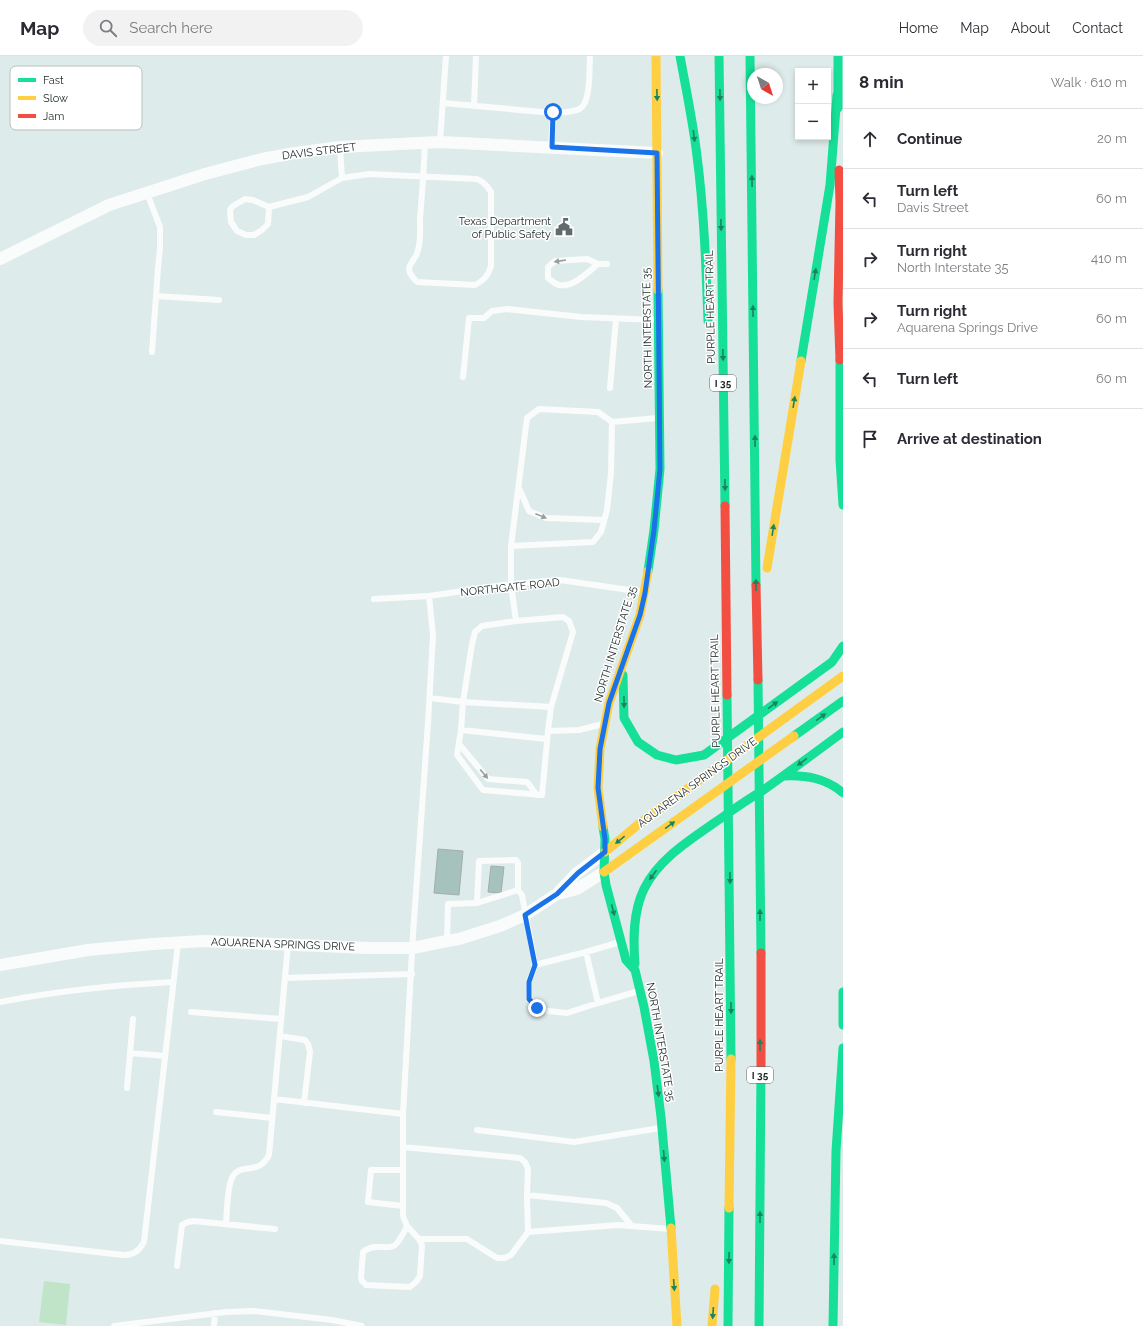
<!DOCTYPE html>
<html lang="en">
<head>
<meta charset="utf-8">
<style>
	:root { --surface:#fff; --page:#f2f2f3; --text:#2b2b33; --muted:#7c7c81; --line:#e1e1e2 }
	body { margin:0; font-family:Raleway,sans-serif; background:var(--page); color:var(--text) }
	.controls { position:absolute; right:12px; top:12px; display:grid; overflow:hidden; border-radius:0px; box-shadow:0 2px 6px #0003 }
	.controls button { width:36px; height:36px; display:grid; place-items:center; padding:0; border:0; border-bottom:1px solid var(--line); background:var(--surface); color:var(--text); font:20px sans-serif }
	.compass { position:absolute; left:747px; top:12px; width:36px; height:36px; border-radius:50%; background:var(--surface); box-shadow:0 2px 6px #0003; rotate:141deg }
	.stop { position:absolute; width:12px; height:12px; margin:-9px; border:3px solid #1a73e8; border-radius:50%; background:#fff }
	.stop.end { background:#1a73e8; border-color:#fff; box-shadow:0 1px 4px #0008 }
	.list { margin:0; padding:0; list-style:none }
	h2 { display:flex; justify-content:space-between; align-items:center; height:52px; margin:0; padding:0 16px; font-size:17px }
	h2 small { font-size:13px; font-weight:400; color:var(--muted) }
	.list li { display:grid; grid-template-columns:26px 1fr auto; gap:12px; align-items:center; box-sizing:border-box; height:60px; padding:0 16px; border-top:1px solid var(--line) }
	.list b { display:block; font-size:15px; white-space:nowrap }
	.list p { margin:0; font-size:13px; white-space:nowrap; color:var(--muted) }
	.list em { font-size:13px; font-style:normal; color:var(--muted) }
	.icon { flex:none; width:22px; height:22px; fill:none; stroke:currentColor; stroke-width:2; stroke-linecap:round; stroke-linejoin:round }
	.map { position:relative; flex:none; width:843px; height:1270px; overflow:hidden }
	header { display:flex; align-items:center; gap:24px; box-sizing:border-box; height:56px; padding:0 20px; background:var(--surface); border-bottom:1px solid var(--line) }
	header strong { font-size:19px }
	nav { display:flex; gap:22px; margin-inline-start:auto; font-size:14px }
	.search { width:280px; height:36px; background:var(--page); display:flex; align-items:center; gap:10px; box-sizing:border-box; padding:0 14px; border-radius:22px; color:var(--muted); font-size:15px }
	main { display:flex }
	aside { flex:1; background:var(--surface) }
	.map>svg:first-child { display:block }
	.green { fill:#c0e4c8 }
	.building { fill:#a5c2bc; stroke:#a4adac }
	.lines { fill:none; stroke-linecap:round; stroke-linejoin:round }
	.lane { stroke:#fafcfc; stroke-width:6 }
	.street { stroke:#fafcfc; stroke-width:12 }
	.fast { stroke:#16e098; stroke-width:9 }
	.slow { stroke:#ffcf43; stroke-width:9 }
	.jam { stroke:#f24e42; stroke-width:9 }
	.oneway { fill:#1a835f }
	.oneway2 { fill:#979c9c }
	.route { stroke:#1a73e8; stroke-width:5 }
	.labels { text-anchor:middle; stroke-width:3; stroke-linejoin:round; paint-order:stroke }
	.shield { fill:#fff; stroke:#616767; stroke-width:1 }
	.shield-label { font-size:10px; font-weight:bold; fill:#1d2626 }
	.street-label { font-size:11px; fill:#1d2626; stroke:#fff }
	.poi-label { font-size:11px; fill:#1d2626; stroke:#fff; text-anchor:end }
	.key { fill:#fff; stroke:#bbbebe; stroke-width:1 }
	.key-label { font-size:11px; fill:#1d2626 }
</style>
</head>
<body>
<header>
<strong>Map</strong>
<div class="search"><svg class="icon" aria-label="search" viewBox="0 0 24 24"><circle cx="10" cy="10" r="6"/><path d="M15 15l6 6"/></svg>Search here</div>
<nav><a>Home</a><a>Map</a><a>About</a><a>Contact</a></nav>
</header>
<main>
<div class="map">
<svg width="843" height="1270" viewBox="0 0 843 1270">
	<rect width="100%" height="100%" fill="#deebeb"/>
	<!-- green -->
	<path class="green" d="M44,1225L70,1228L66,1269L39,1266Z"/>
	<!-- building -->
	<path class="building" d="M438,793L463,795L459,839L434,837Z
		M491,810L504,811L501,837L488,836Z"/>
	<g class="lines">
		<!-- lane -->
		<path class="lane" d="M443,47L553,57
			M474,50L476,0
			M440,86L446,0
			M340,91L342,122L369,118L477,123C484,126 487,130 491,136V210C488,220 484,224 475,229L417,226C400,209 415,209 418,194C421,185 420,173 420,163C422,138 424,112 425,86
			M551,91L553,57C561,56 574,57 581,52C591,44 589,13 590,0
			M147,137L160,171V192L158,212L152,296
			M269,151L268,168L262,174L254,179H246L237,175L231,166L230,154L233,150L245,143L253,144L269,151L308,141L342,122
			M598,208C588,216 573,232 559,229C555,228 551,224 548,222V211L555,205L587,203L598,208H607
			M156,240L219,244
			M463,321L469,262H484L492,255L507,253L581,261L658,264
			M610,332L616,263
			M612,366L598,356L539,353L527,362L511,490L593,486L601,476L607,454L611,417L612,366L658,362
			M519,432L529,455L546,462L604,464
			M511,490V528L516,565
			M374,543L429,540L511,528L560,524L643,536
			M430,642L463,646L551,651
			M461,674L547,683
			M548,675L542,739L483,734L457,699L461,674L463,646L472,588L475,576L482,570L516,565L563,561L569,565L573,576L551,651L548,675L579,674L603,668
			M459,688L488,723L527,726L537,739
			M477,847L518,834
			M447,885L448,848L477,847L479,805L516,804L518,807V834L522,839L535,909
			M620,886L586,896L598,947L639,935
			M285,922L412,918
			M0,946C57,935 115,929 173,926
			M537,952L529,943V926L535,909L586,896
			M548,955L567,957L598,947
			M191,956L281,963
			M280,980L305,984L308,988L310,996L304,1047
			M130,997L165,1000
			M127,1032L133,963
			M274,1043L403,1058
			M216,1056L272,1062
			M477,1074L574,1086L660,1072
			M403,1091L520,1102L525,1106L528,1113L527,1139L528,1176L618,1169L670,1173
			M403,1114H371L368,1146L403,1150
			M527,1139L606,1147L617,1152L631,1169
			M226,1168C227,1156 227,1132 232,1122C240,1105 258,1121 269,1099L288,888
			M407,1170C404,1176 401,1184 395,1189C388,1195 375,1186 363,1196L361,1222L362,1225L366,1229L410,1231L416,1226L420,1220L422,1189L419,1183L407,1170L403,1160V1058L413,878L428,667L433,579L429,540
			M419,1183H467L497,1202H505L511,1199L528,1176
			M0,1185L123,1199C134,1199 139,1195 144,1186L178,887
			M177,1210L182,1169L188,1166L194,1165L275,1173
			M114,1270L226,1256L254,1255L332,1264L362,1270
			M214,1270L215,1257"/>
		<!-- street -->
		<path class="street" d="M0,203L109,149L205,118L262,103L295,97L340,91L440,86L657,97
			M558,838L577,833L604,816
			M0,909L88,894L153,888L203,885L369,892H413L447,885L459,883L500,870L525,859L557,838L577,817L605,796"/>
		<!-- fast -->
		<path class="fast" d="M680,0C686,33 693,66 697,100C704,154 706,210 708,265
			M719,0L725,450
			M750,0L756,529
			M838,0V52
			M840,304V404L843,449
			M801,305L830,129L837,39
			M648,515L654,474L660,413L658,234
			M623,619L624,662L638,686L657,699L676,704L704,699L832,606L843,590
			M758,624L761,897
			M727,639L731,1003
			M794,680L843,645
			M784,720C806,719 826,722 843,737
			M603,771L605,783L604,816L606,829L626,904L635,914L644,951L654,1005L661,1061L671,1172
			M635,908C633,883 633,856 644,833C658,804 688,785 714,767C730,756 745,745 762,735C789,716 816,696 843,676
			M843,936V969
			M728,1270L729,1152
			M759,1270L761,1012
			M833,1270L836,1095L843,992"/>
		<!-- slow -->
		<path class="slow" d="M656,0L658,234
			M767,512L801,305
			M603,771L598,732L600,693L609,647L640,559L648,515
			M605,796L640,767L843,620
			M604,816L794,680
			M729,1152L731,1003
			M671,1172L677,1270
			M712,1270L715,1233"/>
		<!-- jam -->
		<path class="jam" d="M839,114L840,146L838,247L840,304
			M725,450L727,639
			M756,529L758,624
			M761,1012V897"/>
	</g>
	<!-- one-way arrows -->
	<defs><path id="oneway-solid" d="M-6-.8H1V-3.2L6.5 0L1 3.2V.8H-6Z"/></defs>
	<g class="oneway">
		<use href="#oneway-solid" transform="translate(657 39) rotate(89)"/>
		<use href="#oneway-solid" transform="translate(720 39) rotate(89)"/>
		<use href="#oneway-solid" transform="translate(694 80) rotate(83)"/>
		<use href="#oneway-solid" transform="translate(752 125) rotate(-91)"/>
		<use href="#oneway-solid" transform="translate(721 169) rotate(89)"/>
		<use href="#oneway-solid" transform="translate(815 218) rotate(-81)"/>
		<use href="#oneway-solid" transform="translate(753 255) rotate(-91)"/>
		<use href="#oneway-solid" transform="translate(723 299) rotate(89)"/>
		<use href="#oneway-solid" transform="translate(794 346) rotate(-81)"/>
		<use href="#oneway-solid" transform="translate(755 385) rotate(-91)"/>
		<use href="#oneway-solid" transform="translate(725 429) rotate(89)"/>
		<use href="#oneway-solid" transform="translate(773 474) rotate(-81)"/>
		<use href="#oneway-solid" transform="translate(756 529) rotate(-91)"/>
		<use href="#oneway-solid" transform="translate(624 646) rotate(89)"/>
		<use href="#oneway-solid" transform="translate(773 649) rotate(-36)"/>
		<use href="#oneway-solid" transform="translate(821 661) rotate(-36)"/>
		<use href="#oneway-solid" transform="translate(802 706) rotate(144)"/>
		<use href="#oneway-solid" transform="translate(670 769) rotate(-36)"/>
		<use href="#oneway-solid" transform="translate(620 784) rotate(141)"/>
		<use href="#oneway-solid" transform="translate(653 819) rotate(126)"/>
		<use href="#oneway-solid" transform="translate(730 822) rotate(89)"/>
		<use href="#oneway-solid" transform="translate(613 854) rotate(75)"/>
		<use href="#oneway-solid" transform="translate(760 859) rotate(-90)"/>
		<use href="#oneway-solid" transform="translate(731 952) rotate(89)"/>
		<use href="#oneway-solid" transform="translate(760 989) rotate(-90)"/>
		<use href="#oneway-solid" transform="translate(658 1035) rotate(82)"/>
		<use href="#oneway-solid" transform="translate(664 1100) rotate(85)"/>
		<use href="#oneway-solid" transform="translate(760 1161) rotate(-90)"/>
		<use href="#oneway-solid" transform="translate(729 1202) rotate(91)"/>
		<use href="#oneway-solid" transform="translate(834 1203) rotate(-90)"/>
		<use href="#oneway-solid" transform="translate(674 1229) rotate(86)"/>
		<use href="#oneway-solid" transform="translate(713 1257) rotate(94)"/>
	</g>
	<g class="oneway2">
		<use href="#oneway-solid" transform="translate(560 205) rotate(171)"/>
		<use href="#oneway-solid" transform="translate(541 460) rotate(22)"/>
		<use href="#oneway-solid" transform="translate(484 718) rotate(50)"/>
	</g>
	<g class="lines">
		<!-- route -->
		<path class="route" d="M537,952L529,943V926L535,909L525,859L557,838L578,817L605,796V783L598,732L600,693L609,647L640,559L645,537L654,474L660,413L657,97L552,91L553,56"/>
	</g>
	<!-- icons -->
	<defs>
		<g id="civic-bare" transform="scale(1.38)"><path d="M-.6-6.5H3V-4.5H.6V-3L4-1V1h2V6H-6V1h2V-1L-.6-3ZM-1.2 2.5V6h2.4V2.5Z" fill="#616b6b" stroke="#fff" stroke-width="2.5" paint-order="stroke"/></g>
	</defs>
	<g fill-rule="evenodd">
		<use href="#civic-bare" x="564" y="171"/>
	</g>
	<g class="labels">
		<!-- shield labels -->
		<g class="shield">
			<rect x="710" y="319" width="26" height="16" rx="3"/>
			<rect x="747" y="1011" width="26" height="16" rx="3"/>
		</g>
		<g class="shield-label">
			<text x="723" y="331">I 35</text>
			<text x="760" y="1023">I 35</text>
		</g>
		<!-- street labels -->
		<g class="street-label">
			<text transform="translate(319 95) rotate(-7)" y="4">DAVIS STREET</text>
			<text transform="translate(710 251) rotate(-91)" y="4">PURPLE HEART TRAIL</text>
			<text transform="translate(647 272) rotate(-91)" y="4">NORTH INTERSTATE 35</text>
			<text transform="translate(510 531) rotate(-6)" y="4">NORTHGATE ROAD</text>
			<text transform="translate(615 588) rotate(-73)" y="4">NORTH INTERSTATE 35</text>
			<text transform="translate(715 635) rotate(-91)" y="4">PURPLE HEART TRAIL</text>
			<text transform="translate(697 726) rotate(-36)" y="4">AQUARENA SPRINGS DRIVE</text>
			<text transform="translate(283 888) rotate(2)" y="4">AQUARENA SPRINGS DRIVE</text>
			<text transform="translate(719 959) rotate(-90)" y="4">PURPLE HEART TRAIL</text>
			<text transform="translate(661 986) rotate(80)" y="4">NORTH INTERSTATE 35</text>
		</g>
		<!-- poi labels -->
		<g class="poi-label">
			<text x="551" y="169">Texas Department<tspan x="551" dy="13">of Public Safety</tspan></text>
		</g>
	</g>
	<!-- legend -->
	<rect x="10" y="10" width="132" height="64" rx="6" class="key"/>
	<rect x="18" y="22" width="18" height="4" fill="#16e098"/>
	<rect x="18" y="40" width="18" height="4" fill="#ffcf43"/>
	<rect x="18" y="58" width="18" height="4" fill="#f24e42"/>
	<g class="key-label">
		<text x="43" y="28">Fast</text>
		<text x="43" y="46">Slow</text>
		<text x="43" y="64">Jam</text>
	</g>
</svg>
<div class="controls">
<button>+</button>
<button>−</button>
</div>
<svg class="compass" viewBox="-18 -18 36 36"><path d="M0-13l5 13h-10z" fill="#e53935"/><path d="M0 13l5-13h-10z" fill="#7c7c81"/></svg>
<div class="stop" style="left:553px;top:56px"></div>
<div class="stop end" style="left:537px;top:952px"></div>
</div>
<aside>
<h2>8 min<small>Walk · 610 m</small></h2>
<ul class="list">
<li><svg class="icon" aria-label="ahead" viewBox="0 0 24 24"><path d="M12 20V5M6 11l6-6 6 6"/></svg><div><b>Continue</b></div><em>20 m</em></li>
<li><svg class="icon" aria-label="left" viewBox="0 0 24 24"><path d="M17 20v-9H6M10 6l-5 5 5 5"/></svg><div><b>Turn left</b><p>Davis Street</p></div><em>60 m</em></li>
<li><svg class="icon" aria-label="right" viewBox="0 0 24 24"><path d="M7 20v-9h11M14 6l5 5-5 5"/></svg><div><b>Turn right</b><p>North Interstate 35</p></div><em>410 m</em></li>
<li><svg class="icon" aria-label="right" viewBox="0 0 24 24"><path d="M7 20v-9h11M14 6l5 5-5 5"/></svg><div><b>Turn right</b><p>Aquarena Springs Drive</p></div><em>60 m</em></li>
<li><svg class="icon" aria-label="left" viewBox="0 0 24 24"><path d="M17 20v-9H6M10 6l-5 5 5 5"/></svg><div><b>Turn left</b></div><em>60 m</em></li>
<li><svg class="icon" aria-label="arrive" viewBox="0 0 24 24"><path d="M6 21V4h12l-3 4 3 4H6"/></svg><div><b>Arrive at destination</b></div></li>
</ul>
</aside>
</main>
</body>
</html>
